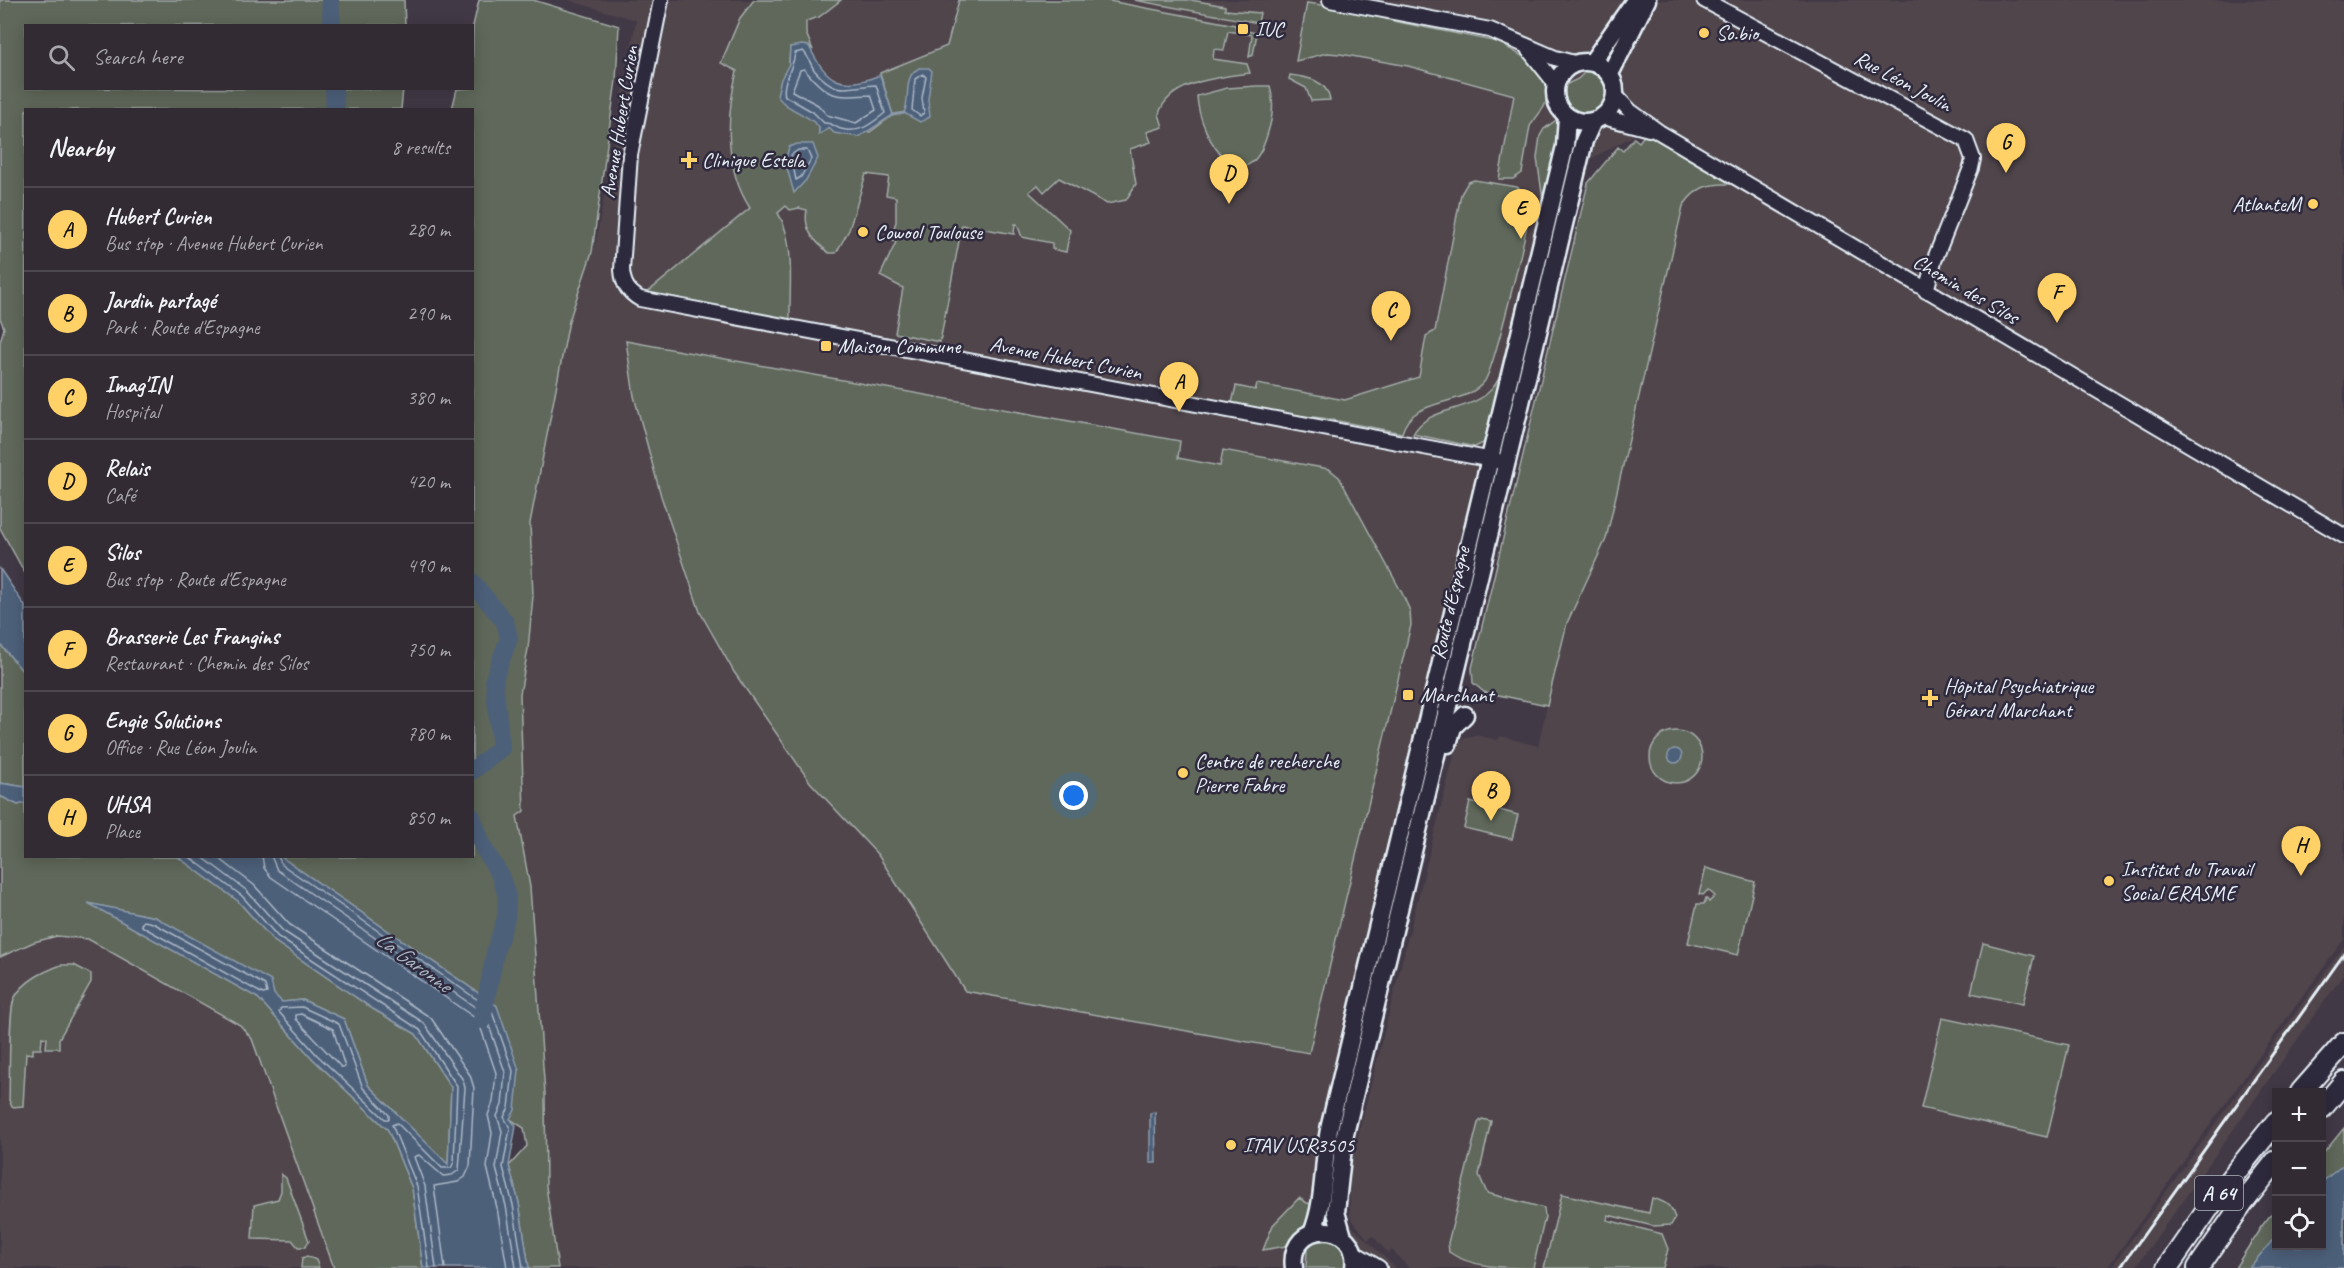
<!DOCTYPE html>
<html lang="en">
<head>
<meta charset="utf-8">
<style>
	:root { --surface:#322b34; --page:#3d3740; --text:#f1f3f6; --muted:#a8a7ac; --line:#4d474f; --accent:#ffd166 }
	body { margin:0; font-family:Caveat,sans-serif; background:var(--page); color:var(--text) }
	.controls { position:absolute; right:18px; bottom:18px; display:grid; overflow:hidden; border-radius:0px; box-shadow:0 3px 15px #0003 }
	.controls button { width:54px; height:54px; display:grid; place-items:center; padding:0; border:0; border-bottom:2px solid var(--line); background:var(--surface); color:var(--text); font:30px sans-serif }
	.you { position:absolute; left:1074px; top:796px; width:21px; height:21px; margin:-15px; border:4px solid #fff; border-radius:50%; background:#1a73e8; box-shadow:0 0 0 9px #1a73e833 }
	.badge { display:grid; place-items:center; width:39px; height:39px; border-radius:50%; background:var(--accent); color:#111; font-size:20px; font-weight:700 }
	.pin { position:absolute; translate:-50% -50px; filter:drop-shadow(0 2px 3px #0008) }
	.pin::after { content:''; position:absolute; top:32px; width:21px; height:18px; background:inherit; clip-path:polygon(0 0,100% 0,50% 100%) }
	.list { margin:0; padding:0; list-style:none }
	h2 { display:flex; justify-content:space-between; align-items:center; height:78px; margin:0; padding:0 24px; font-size:26px }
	h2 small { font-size:20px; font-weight:400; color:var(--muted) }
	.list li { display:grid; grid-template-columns:39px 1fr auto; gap:18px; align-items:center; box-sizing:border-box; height:84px; padding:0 24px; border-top:2px solid var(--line) }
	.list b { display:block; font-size:22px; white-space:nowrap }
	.list p { margin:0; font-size:20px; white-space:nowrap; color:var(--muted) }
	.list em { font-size:20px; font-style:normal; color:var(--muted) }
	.icon { flex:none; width:33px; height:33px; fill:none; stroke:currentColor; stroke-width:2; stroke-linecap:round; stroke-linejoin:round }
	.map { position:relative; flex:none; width:2344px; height:1268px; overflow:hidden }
	.search { position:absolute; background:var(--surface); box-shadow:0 3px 15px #0003; left:24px; top:24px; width:450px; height:66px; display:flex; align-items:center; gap:15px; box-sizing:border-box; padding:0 21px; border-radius:0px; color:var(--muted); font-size:22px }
	.panel { position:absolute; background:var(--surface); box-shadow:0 3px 15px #0003; left:24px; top:108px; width:450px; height:750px; border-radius:0px }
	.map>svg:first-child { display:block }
	.built { fill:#4f444c }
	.green { fill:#5f675a; stroke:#a4aca9; stroke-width:1.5 }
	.water { fill:#4e617a; stroke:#8c9bac; stroke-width:1.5 }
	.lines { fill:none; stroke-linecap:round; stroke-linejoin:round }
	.shore { stroke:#aab7c6; stroke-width:1.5 }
	.stream { stroke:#8c9bac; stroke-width:3 }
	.river { stroke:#4e617a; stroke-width:18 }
	.minor-casing { stroke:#e8f1f8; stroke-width:18 }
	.major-casing { stroke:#e8f1f8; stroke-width:21 }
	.highway-casing { stroke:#e8f1f8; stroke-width:24 }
	.minor { stroke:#2f2a3d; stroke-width:14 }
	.major { stroke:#2f2a3d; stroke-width:16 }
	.highway { stroke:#2f2a3d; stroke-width:20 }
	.rail { stroke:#e8f1f8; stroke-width:3 }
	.poi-dot { fill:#ffd166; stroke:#2f2a3d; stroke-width:2 }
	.labels { text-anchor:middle; stroke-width:5; stroke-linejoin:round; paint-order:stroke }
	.shield { fill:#2f2a3d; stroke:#b0b5c0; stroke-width:1.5 }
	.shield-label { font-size:20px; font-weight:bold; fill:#e8f1f8 }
	.poi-label { font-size:21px; fill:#e8f1f8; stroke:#2f2a3d; text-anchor:start }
	.street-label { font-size:21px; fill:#e8f1f8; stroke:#2f2a3d }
	.water-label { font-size:22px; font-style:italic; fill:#aab7c6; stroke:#2f2a3d }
</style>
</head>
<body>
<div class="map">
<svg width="2344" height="1268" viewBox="0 0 2344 1268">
	<rect width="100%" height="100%" fill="#423946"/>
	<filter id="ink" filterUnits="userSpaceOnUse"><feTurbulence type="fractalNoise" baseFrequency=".0167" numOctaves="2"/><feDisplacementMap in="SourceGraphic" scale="12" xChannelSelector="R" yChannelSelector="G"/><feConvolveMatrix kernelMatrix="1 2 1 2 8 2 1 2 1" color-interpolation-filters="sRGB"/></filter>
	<g filter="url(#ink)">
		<!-- built -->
		<path class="built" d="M567,0H2344V543L1644,130L1587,161L1415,865L1346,1170L1347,1222L1396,1268H558L546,1186L545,1094L530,887L517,816L524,811L520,694L528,649L533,596L530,523L569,321L596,241L636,20Z
			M1646,133L2344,548V939L2107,1268H1409L1392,1250L1388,1253L1373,1236L1368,1240L1350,1217L1349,1171L1456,747L1464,738L1476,735L1497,740L1501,736L1538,746L1547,705L1484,692L1473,683L1472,668L1559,306L1618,147L1623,151L1634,138L1639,142Z
			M57,936L88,939L240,1025L252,1039L334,1268H0V957L34,942Z
			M2344,946V974L2135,1268H2111Z"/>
		<!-- green -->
		<path class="green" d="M0,0H404L405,25L26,26V88L403,89L401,109L26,110L25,573L0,528V342L4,328L0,318Z
			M479,0H533L619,26L616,80L592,252L569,321L530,523L533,596L528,649L520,694L524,811L517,816L530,887L545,1094L546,1186L558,1268H529L519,1203L509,1166L527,1146L524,1128L510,1119L497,1006L281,857L472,856V110L452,109L457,89L472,88L473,26Z
			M754,0H841L819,17L806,21V33L813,50L809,46L790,47L789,64L794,109L810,117L819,127V134L830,128L870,132L893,115L880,73L947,46L959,0H1104L1235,25L1236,29L1257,33L1253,55L1249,57L1252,35L1228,31L1224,50L1214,49L1213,59L1247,64L1250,73C1222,77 1168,81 1159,114L1163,127L1147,132L1151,142L1130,149L1136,184L1126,200L1107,204L1059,178L1044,192L1038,185L1029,192L1070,230L1066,252L1052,249V243L1022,237L1017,224H1015L1014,234L962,225L940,342L895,333L903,288L880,276L896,242L890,239L896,222V197L886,195L889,177L866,174L849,230L836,253H829C814,241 803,230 807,210L799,208L790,210L786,206L778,213C796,242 789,290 790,322L647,296L648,292L750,208C724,168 726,115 737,71L721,63L740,18Z
			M1134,0H1191L1225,6V10L1260,13L1258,23Z
			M1307,3L1350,9L1393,21L1498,42L1529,60L1549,83L1550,91L1544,107L1530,126L1522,173L1513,179H1499L1514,95L1408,66L1340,54L1327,53L1296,61Z
			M1588,69C1598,71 1606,75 1609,85C1618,120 1559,127 1565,85L1578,79Z
			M1290,75C1307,77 1327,80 1330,100L1311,101L1306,88L1289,79Z
			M1257,86H1270C1274,101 1273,117 1268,132C1247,208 1199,140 1197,96L1227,88Z
			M1559,118L1562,128L1487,441L1475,447L1413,434C1431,401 1480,417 1499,378L1543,200L1537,158L1540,136L1544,129Z
			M1646,133L1731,184C1708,183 1696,187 1683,206L1606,539L1567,623L1547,705L1484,692L1473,683L1472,668L1588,183L1618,147L1623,151L1634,138L1639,142Z
			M1474,180L1517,187L1531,199C1531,217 1494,370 1484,382C1463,408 1412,396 1402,433L1322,418L1274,413L1232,403L1236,386L1255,390L1257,384L1345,400L1419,377L1426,336L1435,331L1461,194L1468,182Z
			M626,341L1180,441L1178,458L1220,466L1223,450L1329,469L1339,477L1402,593L1410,611L1411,625L1309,1053L965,991L878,855L810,782L734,672L700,612L661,496L634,396Z
			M0,644L25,674V787L0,783Z
			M1650 757a26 26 0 1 1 52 0a26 26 0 1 1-52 0Z
			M0,796L18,805L25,803L26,856L178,857L238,901L274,941L373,1009L416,1034L451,1087L448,1165L368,1085L344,1019L303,1000L283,1002L155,917L91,904L258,998L313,1059L388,1130L412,1188L423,1268H334L252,1039L240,1025L88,939L57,936L34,942L0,957Z
			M1470,802L1518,815L1512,839L1464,828Z
			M1706,868L1755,882L1738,955L1688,943L1697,904H1704L1706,898L1709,902L1715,896L1708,890L1703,895L1699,894Z
			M1983,943L2034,956L2023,1004L1971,993Z
			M61,965H74L91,974V982L59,1039V1048H46L47,1038L42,1037L41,1049H33V1054L26,1053L23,1106L12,1107L9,1100C10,1083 8,1007 15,997C25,980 43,972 61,965Z
			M1942,1018L2069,1045L2047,1137L1921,1108Z
			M1482,1119L1491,1121L1479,1175L1487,1193L1544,1208L1545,1217L1533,1268C1506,1268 1471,1268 1449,1252L1448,1243L1478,1123Z
			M2344,1128V1268H2235L2261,1227L2276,1208V1246H2322V1155Z
			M281,1174L286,1178L309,1241L305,1247H298L292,1240L252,1239L254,1205L278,1199L281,1191Z
			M1562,1194L1649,1213L1652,1198C1666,1202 1671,1205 1675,1218L1671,1225L1653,1226L1608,1215L1607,1220L1662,1234L1668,1249L1663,1268H1544Z
			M1299,1198L1307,1203L1313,1204L1311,1223L1286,1246L1263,1250L1273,1225Z
			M1322,1237C1341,1242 1347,1249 1345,1268H1306L1307,1249L1305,1247Z
			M307,1256L316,1260L319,1268H301L302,1258Z"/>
		<!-- water -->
		<path class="water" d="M802,45L809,46C826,82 842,91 880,75L893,115L859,137L834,133L829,128L819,135V127C807,113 784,109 777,95L781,79L789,64L790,47Z
			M920,68H929L932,71L928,99L930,117L920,122L904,113C911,98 902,75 920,68Z
			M797,144H813L818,158L806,180L794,193L785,161L789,147Z
			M0,569L25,606V674L0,644Z
			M1668 756a7 7 0 1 1 14 0a7 7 0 1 1-14 0Z
			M0,783L25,787V803L18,805L0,796Z
			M178,857H281L497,1006L519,1070L515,1110L510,1119L516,1126L509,1166L519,1203L529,1268H423L412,1188L388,1130L313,1059L258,998L88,903L155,917L271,981L274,994L282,1002L303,1000L344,1019L368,1085L448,1164L451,1087L416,1034L373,1009L274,941L238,901Z
			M1155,1112L1156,1163H1150V1113Z
			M2344,1164V1268H2249L2276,1236V1246H2322V1182Z"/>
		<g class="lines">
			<!-- shore -->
			<path class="shore" d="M803,51C809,56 810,65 815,71C838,97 848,86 876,85L885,113C871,124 860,134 841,129C834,127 832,122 824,123L813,112L785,96C781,83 794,67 795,53Z
				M804,69C829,99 834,97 871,95L876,110L856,123L827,115L818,105L792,91L800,70Z
				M923,74L926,77L922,98L924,113L920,116L912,110L915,79Z
				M807,150L811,159L801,177L796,180L791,155L798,150Z
				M188,856L242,896L278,937L420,1030L457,1086L454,1162L451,1168H442L397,1123L392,1125L417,1186L429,1268
				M201,856L246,890L283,931L424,1023L463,1080L465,1088L459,1170L452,1175L443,1176L419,1155L414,1157L425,1186L436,1268
				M216,856L254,885L289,924L431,1018L470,1075L474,1088L470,1166L465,1177L458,1182L434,1186L445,1268
				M262,856L264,868L271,877L478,1020L496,1073L493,1102L488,1115L492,1133L487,1167L497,1208L507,1268
				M271,856L277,870L485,1014L505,1072L502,1105L497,1116L502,1131L496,1168L506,1206L516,1268
				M278,856L281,864L491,1009L513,1071L509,1108L504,1117L510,1128L503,1167L513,1205L523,1268
				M144,921L153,923L265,985L267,993L263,994L143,927L141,924Z
				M302,1007L339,1024L363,1088L389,1115V1119H385L317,1055L279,1012L281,1008Z
				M301,1014L333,1029L345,1067H341L296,1019V1015Z"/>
			<!-- stream -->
			<path class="stream" d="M893,115L904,113"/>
			<!-- river -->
			<path class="river" d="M330,0L332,26
				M334,88L335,110
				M472,582L505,622L509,638L494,679L501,748L472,771
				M472,817L483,847L500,875L507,896L506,918L496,949L482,1020"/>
			<!-- minor casing -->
			<g class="minor-casing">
				<path id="minor" d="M661,0L630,155L622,270C623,284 628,292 640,299L1498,461
					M1330,0L1490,30L1555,58L1574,63
					M1704,0L1966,140L1973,159L1971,168L1934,261L1926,291
					M1528,49L1555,83
					M1615,95L1630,111L1659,132L2344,536
					M1603,117L1649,129
					M1353,1252L1379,1268"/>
			</g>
			<!-- major casing -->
			<g class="major-casing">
				<path id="major" d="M1555 92a30 30 0 1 1 60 0a30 30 0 1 1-60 0Z
					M1592,62L1633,3
					M1610,74L1647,0
					M1448,744L1453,727L1465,715
					M1312,1233C1326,1200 1322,1159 1330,1125L1565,146L1567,117
					M1343,1237L1336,1212L1344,1138L1584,141L1593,121
					M1294,1268C1287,1219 1361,1218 1354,1268"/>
			</g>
			<!-- highway casing -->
			<g class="highway-casing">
				<path id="highway" d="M2301,1092L2344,1043
					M2322,1108L2344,1082
					M2167,1268L2219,1193L2276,1122
					M2198,1268L2243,1203L2276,1161"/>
			</g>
			<!-- minor -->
			<use href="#minor" class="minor"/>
			<!-- major -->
			<use href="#major" class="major"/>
			<!-- highway -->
			<use href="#highway" class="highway"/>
			<!-- rail -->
			<path class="rail" d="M2120,1268L2344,954"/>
		</g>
	</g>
	<!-- markers -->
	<g class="poi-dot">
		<rect x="1237" y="23" width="12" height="12" rx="3"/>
		<circle cx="1704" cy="33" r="6"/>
		<path d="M686 151h6v6h6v6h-6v6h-6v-6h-6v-6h6z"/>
		<circle cx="2313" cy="204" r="6"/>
		<circle cx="863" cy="232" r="6"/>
		<rect x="820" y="340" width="12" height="12" rx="3"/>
		<rect x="1402" y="689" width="12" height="12" rx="3"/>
		<path d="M1927 689h6v6h6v6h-6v6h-6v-6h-6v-6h6z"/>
		<circle cx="1183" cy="773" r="6"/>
		<circle cx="2109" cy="881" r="6"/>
		<circle cx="1231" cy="1145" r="6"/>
	</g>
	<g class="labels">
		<!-- shield labels -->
		<rect class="shield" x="2195" y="1176" width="48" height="34" rx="4.5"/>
		<g class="shield-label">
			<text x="2219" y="1200">A 64</text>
		</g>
		<!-- poi labels -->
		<g class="poi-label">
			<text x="1255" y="36">IUC</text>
			<text x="1716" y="40">So.bio</text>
			<text x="702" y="167">Clinique Estela</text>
			<text x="2301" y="211" text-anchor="end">AtlanteM</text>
			<text x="875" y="239">Cowool Toulouse</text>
			<text x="838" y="353">Maison Commune</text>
			<text x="1944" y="693">Hôpital Psychiatrique<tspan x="1944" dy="24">Gérard Marchant</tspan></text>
			<text x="1420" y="702">Marchant</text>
			<text x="1195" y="768">Centre de recherche<tspan x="1195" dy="24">Pierre Fabre</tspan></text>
			<text x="2121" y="876">Institut du Travail<tspan x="2121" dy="24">Social ERASME</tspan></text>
			<text x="1243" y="1152">ITAV USR3505</text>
		</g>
		<!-- street labels -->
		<g class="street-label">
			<text transform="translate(1903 81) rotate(28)" y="7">Rue Léon Joulin</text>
			<text transform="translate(619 122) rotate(-81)" y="7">Avenue Hubert Curien</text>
			<text transform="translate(1966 289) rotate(30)" y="7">Chemin des Silos</text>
			<text transform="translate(1066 358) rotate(11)" y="7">Avenue Hubert Curien</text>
			<text transform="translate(1450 603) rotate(-77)" y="7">Route d'Espagne</text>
		</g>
		<!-- water labels -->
		<g class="water-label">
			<text transform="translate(414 961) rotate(36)" y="8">La Garonne</text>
		</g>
	</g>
</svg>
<div class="controls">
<button>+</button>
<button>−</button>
<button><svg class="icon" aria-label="locate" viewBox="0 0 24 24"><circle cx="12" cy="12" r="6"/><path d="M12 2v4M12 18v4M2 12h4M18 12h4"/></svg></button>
</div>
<div class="you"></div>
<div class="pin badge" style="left:1179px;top:412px">A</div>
<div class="pin badge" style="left:1491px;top:821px">B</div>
<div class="pin badge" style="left:1391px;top:341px">C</div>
<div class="pin badge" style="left:1229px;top:204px">D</div>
<div class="pin badge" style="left:1521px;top:239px">E</div>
<div class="pin badge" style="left:2057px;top:323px">F</div>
<div class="pin badge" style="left:2006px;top:173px">G</div>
<div class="pin badge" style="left:2301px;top:876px">H</div>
<div class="search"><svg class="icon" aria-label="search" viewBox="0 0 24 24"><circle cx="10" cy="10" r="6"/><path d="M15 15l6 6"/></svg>Search here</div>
<section class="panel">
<h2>Nearby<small>8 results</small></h2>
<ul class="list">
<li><span class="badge">A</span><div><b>Hubert Curien</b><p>Bus stop · Avenue Hubert Curien</p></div><em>280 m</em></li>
<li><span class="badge">B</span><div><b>Jardin partagé</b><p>Park · Route d'Espagne</p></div><em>290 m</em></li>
<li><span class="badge">C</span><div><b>Imag'IN</b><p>Hospital</p></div><em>380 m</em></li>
<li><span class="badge">D</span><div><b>Relais</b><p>Café</p></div><em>420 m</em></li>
<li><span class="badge">E</span><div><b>Silos</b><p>Bus stop · Route d'Espagne</p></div><em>490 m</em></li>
<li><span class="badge">F</span><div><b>Brasserie Les Frangins</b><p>Restaurant · Chemin des Silos</p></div><em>750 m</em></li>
<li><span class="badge">G</span><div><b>Engie Solutions</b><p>Office · Rue Léon Joulin</p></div><em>780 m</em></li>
<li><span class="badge">H</span><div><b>UHSA</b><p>Place</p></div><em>850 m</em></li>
</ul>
</section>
</div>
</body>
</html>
